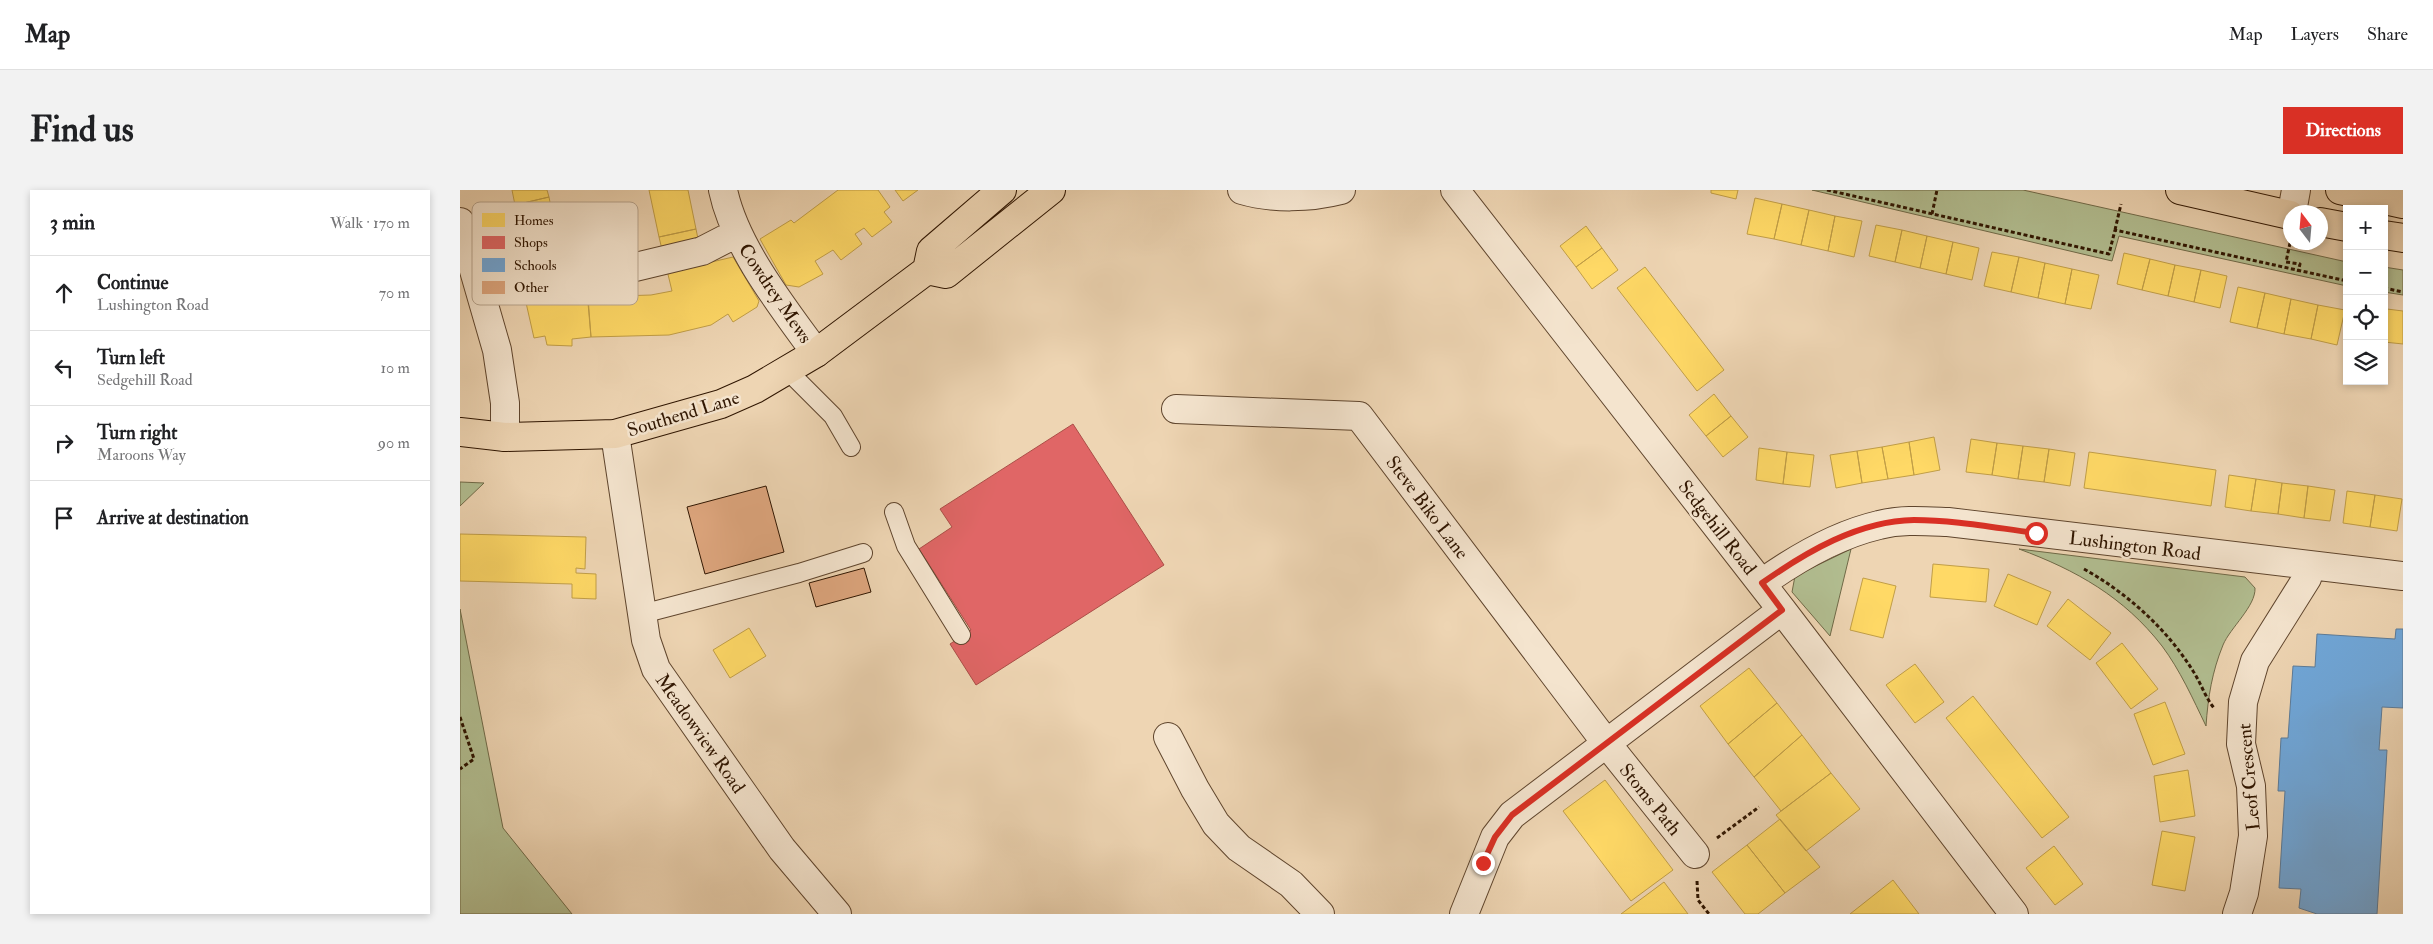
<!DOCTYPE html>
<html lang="en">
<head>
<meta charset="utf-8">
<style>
	:root { --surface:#fff; --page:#f2f2f2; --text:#202124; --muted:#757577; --line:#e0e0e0; --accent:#d93025 }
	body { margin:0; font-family:"IM FELL Double Pica",serif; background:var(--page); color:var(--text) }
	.controls { position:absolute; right:15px; top:15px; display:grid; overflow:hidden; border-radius:0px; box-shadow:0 2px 8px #0003 }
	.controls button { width:45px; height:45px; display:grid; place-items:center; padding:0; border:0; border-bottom:1px solid var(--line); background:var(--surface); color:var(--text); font:25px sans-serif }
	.compass { position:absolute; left:1823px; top:15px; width:45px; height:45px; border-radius:50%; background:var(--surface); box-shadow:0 2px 8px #0003; rotate:344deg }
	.stop { position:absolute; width:15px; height:15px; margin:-11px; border:4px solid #d93025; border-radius:50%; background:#fff }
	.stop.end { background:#d93025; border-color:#fff; box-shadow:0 1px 5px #0008 }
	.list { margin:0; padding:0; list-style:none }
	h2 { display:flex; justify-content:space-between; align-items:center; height:65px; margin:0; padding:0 20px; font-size:21px }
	h2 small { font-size:16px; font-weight:400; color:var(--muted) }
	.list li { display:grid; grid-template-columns:32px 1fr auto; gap:15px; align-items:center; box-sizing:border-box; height:75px; padding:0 20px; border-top:1px solid var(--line) }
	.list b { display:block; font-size:19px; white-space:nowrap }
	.list p { margin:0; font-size:16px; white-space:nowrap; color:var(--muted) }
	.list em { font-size:16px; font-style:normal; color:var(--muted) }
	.icon { flex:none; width:28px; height:28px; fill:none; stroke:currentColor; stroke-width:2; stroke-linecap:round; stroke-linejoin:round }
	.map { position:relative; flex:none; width:1943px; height:724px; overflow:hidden; border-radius:0px }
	header { display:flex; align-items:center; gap:30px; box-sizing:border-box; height:70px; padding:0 25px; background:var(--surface); border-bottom:1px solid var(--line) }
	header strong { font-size:24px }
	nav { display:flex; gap:28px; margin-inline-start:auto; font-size:18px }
	.intro { display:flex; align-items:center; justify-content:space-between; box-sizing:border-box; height:120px; padding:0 30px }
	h1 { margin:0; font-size:35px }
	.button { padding:12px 22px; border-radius:0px; background:var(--accent); color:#fff; font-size:18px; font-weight:700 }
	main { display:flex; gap:30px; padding:0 30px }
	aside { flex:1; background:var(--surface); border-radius:0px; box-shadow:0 2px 8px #0003 }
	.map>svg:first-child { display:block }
	.green { fill:#b2be91; stroke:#706a48 }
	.homes { fill:#ffd966; stroke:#c19e47 }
	.shops { fill:#e06666; stroke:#ab4e47 }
	.schools { fill:#6fa8dc; stroke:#5c7c9a }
	.building { fill:#dea67e; stroke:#2f1500 }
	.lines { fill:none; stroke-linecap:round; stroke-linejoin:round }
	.lane-casing { stroke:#5f452d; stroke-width:20 }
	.street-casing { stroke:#5f452d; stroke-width:30 }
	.primary-casing { stroke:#2f1500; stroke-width:30 }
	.path { stroke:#2f1500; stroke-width:3; stroke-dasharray:4 2.5; stroke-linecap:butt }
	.lane { stroke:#f4e4ce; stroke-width:18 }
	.street { stroke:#f4e4ce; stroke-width:28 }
	.primary { stroke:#eed5b3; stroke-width:28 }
	.route { stroke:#d93025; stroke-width:6 }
	.labels { text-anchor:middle; stroke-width:5; stroke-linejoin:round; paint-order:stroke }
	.street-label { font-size:19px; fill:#2f1500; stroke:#f4e4ce }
	.key { fill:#f4e4ce; stroke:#b9a690; stroke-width:1 }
	.key-label { font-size:14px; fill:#2f1500 }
</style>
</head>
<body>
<header>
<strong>Map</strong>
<nav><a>Map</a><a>Layers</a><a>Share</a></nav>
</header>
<div class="intro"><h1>Find us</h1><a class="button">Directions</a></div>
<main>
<aside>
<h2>3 min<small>Walk · 170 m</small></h2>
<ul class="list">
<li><svg class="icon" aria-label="ahead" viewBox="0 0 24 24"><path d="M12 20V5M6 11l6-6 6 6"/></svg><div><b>Continue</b><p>Lushington Road</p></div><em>70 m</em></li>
<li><svg class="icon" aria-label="left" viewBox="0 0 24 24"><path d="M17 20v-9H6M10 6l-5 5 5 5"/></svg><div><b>Turn left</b><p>Sedgehill Road</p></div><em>10 m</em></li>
<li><svg class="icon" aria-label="right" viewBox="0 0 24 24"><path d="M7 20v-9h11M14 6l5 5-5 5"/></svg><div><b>Turn right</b><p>Maroons Way</p></div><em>90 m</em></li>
<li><svg class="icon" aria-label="arrive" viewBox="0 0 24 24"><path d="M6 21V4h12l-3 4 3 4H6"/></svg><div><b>Arrive at destination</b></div></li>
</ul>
</aside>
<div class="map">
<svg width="1943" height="724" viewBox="0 0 1943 724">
	<rect width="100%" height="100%" fill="#eed5b3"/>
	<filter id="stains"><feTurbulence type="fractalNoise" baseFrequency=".004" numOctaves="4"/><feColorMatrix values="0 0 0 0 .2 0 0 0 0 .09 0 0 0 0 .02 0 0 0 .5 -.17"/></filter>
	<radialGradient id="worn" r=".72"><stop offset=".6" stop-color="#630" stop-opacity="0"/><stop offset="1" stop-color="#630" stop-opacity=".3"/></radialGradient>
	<!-- green -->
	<path class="green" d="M1352,0H1563L1887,72V96L1659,46L1652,71Z
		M1924,77L1943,80V105L1924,102Z
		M0,292L24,293L0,316Z
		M1391,359L1370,446L1332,402L1335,386Z
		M1559,359L1785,387L1795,398C1796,416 1770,438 1763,455C1752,482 1748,507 1746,536C1733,509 1720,480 1702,456C1664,407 1616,380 1559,359Z
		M0,419L43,638L112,724H0Z"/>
	<!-- homes -->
	<path class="homes" d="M52,0H87L89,7L55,15Z
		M189,0H228L236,39L199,47Z
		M378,0H418L430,17L424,22L432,32L412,47L404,38L395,44L402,54L381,70L373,60L355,71L363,84L339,97L326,95L300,49L331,30L334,33Z
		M435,0H458L443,11Z
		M1251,0H1278L1276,9L1251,3Z
		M89,7L95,38L62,45L55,15Z
		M1295,8L1322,14L1314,49L1287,44Z
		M1322,14L1349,20L1341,55L1314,49Z
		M1349,20L1375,26L1368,61L1341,55Z
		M1375,26L1402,31L1394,67L1368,61Z
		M1416,35L1442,40L1435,72L1409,66Z
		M1126,36L1142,58L1116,77L1100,56Z
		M236,39L243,74L273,67L299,111L297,117L273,132L268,124L251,135L209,145L131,147L128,107L191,105L212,101L199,47Z
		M1442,40L1467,46L1460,78L1435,72Z
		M1467,46L1493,52L1486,84L1460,78Z
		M1493,52L1519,58L1512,90L1486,84Z
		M1142,58L1158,80L1132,99L1116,77Z
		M1532,62L1559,67L1551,102L1524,96Z
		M1664,63L1690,69L1682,100L1657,94Z
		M1559,67L1585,73L1578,108L1551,102Z
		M1690,69L1715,75L1708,106L1682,100Z
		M1585,73L1612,79L1605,114L1578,108Z
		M1715,75L1741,80L1734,112L1708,106Z
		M1185,77L1264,180L1237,201L1157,98Z
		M1612,79L1639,85L1631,119L1605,114Z
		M1741,80L1767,86L1760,118L1734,112Z
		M98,86L105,114L128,113L131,147L112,149V156L87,155L85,146L74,148L62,95Z
		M1778,97L1805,103L1797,138L1770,132Z
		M1805,103L1831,109L1824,144L1797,138Z
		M1831,109L1858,115L1851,149L1824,144Z
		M1858,115L1885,120L1877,155L1851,149Z
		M1927,119L1943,121V154L1924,152Z
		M1254,204L1271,226L1246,246L1229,225Z
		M1271,226L1288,247L1263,267L1246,246Z
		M1474,247L1480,280L1454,285L1449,252Z
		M1511,249L1537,253L1532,285L1506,282Z
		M1449,252L1454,285L1428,289L1422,257Z
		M1537,253L1563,256L1558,289L1532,285Z
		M1563,256L1589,259L1584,292L1558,289Z
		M1422,257L1428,289L1402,293L1397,261Z
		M1299,258L1327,262L1323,294L1296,290Z
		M1589,259L1615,263L1610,296L1584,292Z
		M1397,261L1402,293L1376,298L1370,265Z
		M1327,262L1354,265L1350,297L1323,294Z
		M1629,262L1756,280L1751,316L1624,298Z
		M1769,285L1796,289L1791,321L1765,317Z
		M1796,289L1822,293L1818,324L1791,321Z
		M1822,293L1848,296L1844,328L1818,324Z
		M1848,296L1875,300L1870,331L1844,328Z
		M1887,301L1915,305L1910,337L1883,333Z
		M1915,305L1942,309L1937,341L1910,337Z
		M0,344L126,347L125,379L116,378V383L136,384V409L112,408V394L0,391Z
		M1473,374L1529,379L1526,412L1470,407Z
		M1548,384L1591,402L1577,435L1534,416Z
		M1403,388L1436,396L1423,448L1390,440Z
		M1608,409L1651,443L1630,470L1587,436Z
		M289,438L306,466L270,488L253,460Z
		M1662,453L1698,499L1671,519L1636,473Z
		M1455,474L1484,512L1455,533L1426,495Z
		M1289,478L1317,513L1268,554L1240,516Z
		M1513,506L1609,627L1582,648L1486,528Z
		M1705,512L1725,564L1693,575L1674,524Z
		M1317,513L1342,545L1294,587L1268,554Z
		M1342,545L1371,583L1321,621L1294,587Z
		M1728,580L1735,626L1700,632L1694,586Z
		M1371,583L1400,619L1346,661L1316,625Z
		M1145,590L1213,680L1171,711L1103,621Z
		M1320,629L1360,677L1325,703L1287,655Z
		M1702,641L1735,647L1725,701L1692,695Z
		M1287,655L1325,703L1298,724H1285L1252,682Z
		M1594,656L1623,694L1595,715L1566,678Z
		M1433,690L1459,724H1390Z
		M1204,692L1228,724H1161Z"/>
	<!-- shops -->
	<path class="shops" d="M613,234L704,375L516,495L490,454L511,440L459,359L492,337L480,319Z"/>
	<!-- schools -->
	<path class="schools" d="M1936,439H1943V518L1922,517L1919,560H1927L1917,724H1857L1839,718L1841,699L1819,698L1825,601H1818L1821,548H1828L1833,476L1855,477L1857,444L1935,449Z"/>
	<!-- building -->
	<path class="building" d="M306,296L324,362L245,384L227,317Z
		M404,378L411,402L356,417L349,393Z"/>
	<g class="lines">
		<!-- lane casing -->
		<g class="lane-casing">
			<path id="lane" d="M328,181L373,226L391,257
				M434,322L446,356L501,445
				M182,424L339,383L403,363"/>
		</g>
		<!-- street casing -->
		<g class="street-casing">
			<path id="street" d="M263,0C275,57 322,116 356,163
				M782,0C812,9 850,8 881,0
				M995,0L1322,420L1554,724
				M1832,22L1836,0
				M0,32L37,160L45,213V247
				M159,81L242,61L277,43
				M716,219L899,226L1147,554L1235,664
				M155,244L186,450L196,479L322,659L377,724
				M1302,393C1337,368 1376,345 1419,335C1441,329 1465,331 1488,332L1943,386
				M708,547L735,599L756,634L779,658L831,694L860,724
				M1004,724L1035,647L1052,625L1322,420
				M1777,724L1784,703L1793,646L1791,596L1781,554L1783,512L1795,471L1847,388L1851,376"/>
		</g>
		<!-- primary casing -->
		<g class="primary-casing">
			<path id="primary" d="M1720,0L1830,25
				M1880,0L1943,14
				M1860,32L1887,37
				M1924,45L1943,48
				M467,80L486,84L591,0
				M0,242L45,247L155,244L261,214L295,199L356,163L467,80L471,61L542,0"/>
		</g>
		<!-- path -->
		<path class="path" d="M1367,0L1649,64L1655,40L1887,91
			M1472,24L1477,0
			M1655,40L1661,14
			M1830,53L1826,72L1840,74L1838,82
			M1924,98L1943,102
			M1624,379C1667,403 1707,439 1733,481C1741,493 1745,507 1754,518
			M0,527L14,569L0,579
			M1257,648L1299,617
			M1237,691L1238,710L1249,724"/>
		<!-- lane -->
		<use href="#lane" class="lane"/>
		<!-- street -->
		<use href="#street" class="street"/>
		<!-- primary -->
		<use href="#primary" class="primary"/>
	</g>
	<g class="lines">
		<!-- route -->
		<path class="route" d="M1023,673L1035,647L1052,625L1322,420L1302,393C1346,362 1398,331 1454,330C1495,330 1536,338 1576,343"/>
	</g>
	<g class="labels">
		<!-- street labels -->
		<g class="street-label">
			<text transform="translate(316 103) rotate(56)" y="7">Cowdrey Mews</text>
			<text transform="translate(223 223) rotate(-17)" y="7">Southend Lane</text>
			<text transform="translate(968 317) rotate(53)" y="7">Steve Biko Lane</text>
			<text transform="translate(1258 337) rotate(52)" y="7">Sedgehill Road</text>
			<text transform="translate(1675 355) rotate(7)" y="7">Lushington Road</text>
			<text transform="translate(241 543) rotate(55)" y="7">Meadowview Road</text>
			<text transform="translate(1788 587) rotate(-95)" y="7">Leof Crescent</text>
			<text transform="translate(1191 609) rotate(51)" y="7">Stoms Path</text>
		</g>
	</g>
	<!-- legend -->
	<rect x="12" y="12" width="166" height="103" rx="8" class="key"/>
	<rect x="22" y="23" width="23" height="14" fill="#ffd966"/>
	<rect x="22" y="46" width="23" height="13" fill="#e06666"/>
	<rect x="22" y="68" width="23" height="14" fill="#6fa8dc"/>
	<rect x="22" y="91" width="23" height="13" fill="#dea67e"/>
	<g class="key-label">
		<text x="54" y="35">Homes</text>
		<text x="54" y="57">Shops</text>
		<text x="54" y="80">Schools</text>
		<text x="54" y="102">Other</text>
	</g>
	<rect width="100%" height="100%" filter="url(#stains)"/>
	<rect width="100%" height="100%" fill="url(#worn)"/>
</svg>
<div class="controls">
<button>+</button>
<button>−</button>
<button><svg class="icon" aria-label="locate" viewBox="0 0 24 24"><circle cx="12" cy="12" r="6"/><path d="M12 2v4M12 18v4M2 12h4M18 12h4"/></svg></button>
<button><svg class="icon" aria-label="layers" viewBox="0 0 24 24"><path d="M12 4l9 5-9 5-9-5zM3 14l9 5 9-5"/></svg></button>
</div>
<svg class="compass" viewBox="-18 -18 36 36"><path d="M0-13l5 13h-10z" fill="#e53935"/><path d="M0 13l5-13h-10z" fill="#757577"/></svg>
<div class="stop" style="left:1576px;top:343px"></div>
<div class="stop end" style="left:1023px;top:673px"></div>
</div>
</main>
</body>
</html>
